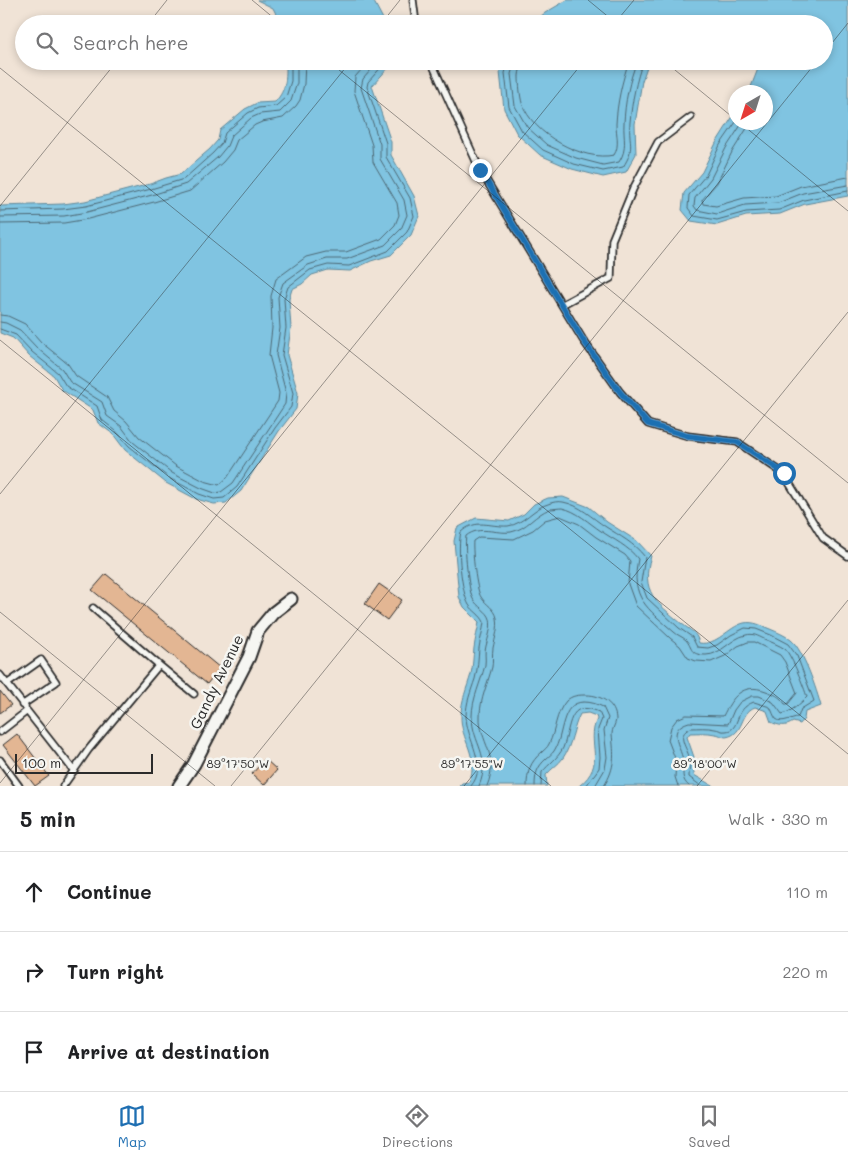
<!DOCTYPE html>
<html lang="en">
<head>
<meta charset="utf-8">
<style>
	:root { --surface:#fff; --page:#f2f2f2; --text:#202124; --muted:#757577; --line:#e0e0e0; --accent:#1f6fb2 }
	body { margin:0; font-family:Mali,sans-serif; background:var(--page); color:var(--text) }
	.compass { position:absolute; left:728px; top:85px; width:45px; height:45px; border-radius:50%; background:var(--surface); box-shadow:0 2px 8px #0003; rotate:219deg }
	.scale { position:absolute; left:15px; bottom:12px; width:138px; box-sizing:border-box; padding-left:5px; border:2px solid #2b2b2b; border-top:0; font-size:14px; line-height:18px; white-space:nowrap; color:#2b2b2b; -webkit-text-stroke:4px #f6f6f2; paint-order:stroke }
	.stop { position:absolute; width:15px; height:15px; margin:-11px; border:4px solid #1f6fb2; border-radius:50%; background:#fff }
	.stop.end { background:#1f6fb2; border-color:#fff; box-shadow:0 1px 5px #0008 }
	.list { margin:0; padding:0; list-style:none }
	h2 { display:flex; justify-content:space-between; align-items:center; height:65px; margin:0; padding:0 20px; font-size:21px }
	h2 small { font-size:16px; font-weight:400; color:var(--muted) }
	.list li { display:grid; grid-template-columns:32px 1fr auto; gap:15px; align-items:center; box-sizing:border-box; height:80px; padding:0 20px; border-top:1px solid var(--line) }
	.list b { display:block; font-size:19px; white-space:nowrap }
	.list em { font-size:16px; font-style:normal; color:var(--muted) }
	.icon { flex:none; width:28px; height:28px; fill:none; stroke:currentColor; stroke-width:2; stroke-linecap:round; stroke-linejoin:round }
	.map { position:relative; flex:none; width:848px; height:786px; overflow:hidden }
	.search { position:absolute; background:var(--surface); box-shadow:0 2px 8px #0003; left:15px; right:15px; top:15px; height:55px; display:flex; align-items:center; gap:12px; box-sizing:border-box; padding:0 18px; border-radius:28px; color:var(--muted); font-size:19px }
	.sheet { height:305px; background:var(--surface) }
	nav { display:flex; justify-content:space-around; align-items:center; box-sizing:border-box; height:70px; border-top:1px solid var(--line); background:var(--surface); font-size:14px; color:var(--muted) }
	nav a { display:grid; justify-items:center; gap:2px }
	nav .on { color:var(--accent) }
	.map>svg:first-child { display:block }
	.water { fill:#80c4e1; stroke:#5e8798 }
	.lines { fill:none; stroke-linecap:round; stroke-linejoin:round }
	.shore { stroke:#4d6874; stroke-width:1 }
	.building { fill:#e3b693; stroke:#2b2b2b }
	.lane-casing { stroke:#2b2b2b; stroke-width:9 }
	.street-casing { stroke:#2b2b2b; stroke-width:15 }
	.lane { stroke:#f6f6f2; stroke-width:5.5 }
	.street { stroke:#f6f6f2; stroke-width:11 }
	.route { stroke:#1f6fb2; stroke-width:6 }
	.ticks { fill:none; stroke:#2b2b2b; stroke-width:1; stroke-opacity:0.45 }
	.labels { text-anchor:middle; stroke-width:5; stroke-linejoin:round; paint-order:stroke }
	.street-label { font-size:15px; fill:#2b2b2b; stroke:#f6f6f2 }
	.ticks-label { font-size:12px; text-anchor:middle; fill:#2b2b2b; stroke:#f6f6f2; stroke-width:5; stroke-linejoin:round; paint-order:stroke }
</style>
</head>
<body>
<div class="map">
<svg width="848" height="786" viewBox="0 0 848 786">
	<rect width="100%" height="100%" fill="#f0e3d6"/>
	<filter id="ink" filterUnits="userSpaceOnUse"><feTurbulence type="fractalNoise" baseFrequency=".02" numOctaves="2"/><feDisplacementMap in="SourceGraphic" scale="10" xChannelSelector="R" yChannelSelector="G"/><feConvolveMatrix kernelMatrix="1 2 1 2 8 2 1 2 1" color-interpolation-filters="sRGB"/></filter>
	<g filter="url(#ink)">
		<!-- water -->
		<path class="water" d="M257,0H373L383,19L387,24H281L273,8Z
			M567,0H848V196L805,204L780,214L746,216L717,225L691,221L682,210L684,193L702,172L716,143L735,113L736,122H766V92H749L761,61H824V24H531L545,13Z
			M286,61H390V66L372,86L391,142V155L414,196L419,216L411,235L391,255L371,261L350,271L328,270L312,275L302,284L292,289L289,299L291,328L287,355L298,393L296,409L279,431L241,491L226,503L214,504L196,499L166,483L125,450L113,434L98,423L93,410L62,390L54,376L29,356L13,338L0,333V206L63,204L85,201L150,184L166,178L181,174L210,149L218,140L220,130L245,109L257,103L275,102C287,89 286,78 286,61Z
			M504,61H649L642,81L635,124L636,154L626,172L603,177L572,169L540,155L517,134L504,109L500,72Z
			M563,497L589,507L607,522L637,541L651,556C640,592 656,602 682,624C691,631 696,631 699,643C717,646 728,627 744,623C754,621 762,626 770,629C777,632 785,635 791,640C803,649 817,691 821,706L805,712L804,719L800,724L793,722C786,727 779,726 771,722L767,711L755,707C739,713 745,734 726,737C722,737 719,734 715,734C707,732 698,733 690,733L687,737L694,757V775L713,786H579C608,763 585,744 597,719L596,716L588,713L580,714C573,728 572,745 563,758C559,764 551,769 546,775L547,786H459L462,783L469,782C480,755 460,741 461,715C461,701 467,688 471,674C473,665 473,657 474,648C475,639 478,630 479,622L464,607L459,597L454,541L457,528L476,518L509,521L524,514L534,504L548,498Z"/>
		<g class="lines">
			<!-- shore -->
			<path class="shore" d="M509,61L505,73L509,107L522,131L543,150L574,164L603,171L623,167C636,147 628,143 630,122C632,101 636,81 643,61
				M515,61L511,74L515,106L527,127L547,145L576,158L603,165L619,162C628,148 623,139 624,123C625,102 629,81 637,61
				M522,61C522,67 519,71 519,76C519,84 520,96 522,103C532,134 583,162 614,155C620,146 616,134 616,124C617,103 622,81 629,61
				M736,122L720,145L706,175L689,195L688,208L694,216L717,220L746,212L779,210L804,200L848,191
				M743,122L726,148L711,178L695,198L694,206L697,210L717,214L745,205L778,203L803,193L848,185
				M751,122L732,152L717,183L702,200L703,204L716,206L744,198L776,196L801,186L848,177
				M0,211L63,209L86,206L151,189L184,179L213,153L222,143L225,133L248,113L258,108L276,106L286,97L291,81V61
				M0,217L64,216L87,212L152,195L186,184L218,157L227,146L231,136L251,118L260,114L280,112L291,101L297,83V61
				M0,224L64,223L88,219L154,202L190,191L223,162L233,150L237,140L255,125L262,122L283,118L296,106L300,100L304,84L305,61
				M0,315L8,316L25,324L42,343L68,364L76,376L107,397L114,411L126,421L139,437L176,466L204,481L219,485L227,478L278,401L279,393L269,355L272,328L271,296L276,279L306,257L326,252H346L381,239L395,225L399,215L397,203L373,162L372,145L354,91L355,77L369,61
				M0,322L6,323L20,330L37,348L62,369L70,382L102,402L107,416L121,426L133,442L172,473L201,488L215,493L221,492L233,483L285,404L286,393L276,355L280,328L278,297L283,283L308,265L327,259H347L385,245L401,229L407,215L404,200L380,159V144L361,88L363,79L379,61
				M0,329L16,335L32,352L58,373L66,386L97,406L102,420L116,431L129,446L169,478L199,494L214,499L224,498L237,487L275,428L291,407L293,393L282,355L286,328L284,299L288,287L310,270L328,265L349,266L388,251L407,232L414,216L410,198L386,157V143L367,87L368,82L384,64L385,61
				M471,786C489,765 466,739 466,716C466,703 471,691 475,679C478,668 478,659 479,648C480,640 483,631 484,622C481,615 473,611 469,605C461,592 457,547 461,532C477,518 489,527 508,526C524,524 533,508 548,504C552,502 559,501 563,502C580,505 592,518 606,527C620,536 634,543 645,557L641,582L647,598L679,628L692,637L697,647L708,648L717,645L731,635L745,628L756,629L771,635L788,644L797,656L814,701L801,709L798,717C792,717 782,724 776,719C774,717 772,710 770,707L754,702C733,709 741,730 726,731C722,732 718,729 715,729C707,727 698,728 691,728C674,735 688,748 690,760C690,766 689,772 689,777L701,786
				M479,786C492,755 472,744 472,716C472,699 481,682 485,665C486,658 484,652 486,646C488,638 492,628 490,619C488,611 477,607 473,599C468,590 464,547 466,536C480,525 495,534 511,532C527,529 535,514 550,509C553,509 559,508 562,508C577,511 589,523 601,531C614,540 628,546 638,559C630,598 647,608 674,632C677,635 683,637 686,640C693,648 689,655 706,655C721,655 731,638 746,635C753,633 758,636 764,639C771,642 779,645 785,649C792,656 804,687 807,697C800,704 791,712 782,714L773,702L759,696H752L740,702L734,710L728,724L689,722C666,729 680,745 683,760C685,770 679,778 689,786
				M487,786C500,755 479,742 480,716C480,699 488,683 492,667C493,661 492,654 493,648C495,638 499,628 497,618C495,608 486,605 481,597C476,590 472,551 473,541L479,537L514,539L533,530L545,520L560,516L579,524L596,537L625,555L630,561L628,584L636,606L670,638L680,646L688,658L696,661L711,662L725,656L738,646L748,642H754L780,655L785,662L797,693L788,704H785C780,696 774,694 766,691C742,682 732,698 723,716L686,715L677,719L671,727L668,740L676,761L675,777L678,786
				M527,786C527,772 530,762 542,752C545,749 547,748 549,744C556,730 555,714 566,701C572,695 579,695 587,695C601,695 616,704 616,720C615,725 612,729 612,734C614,755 616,767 604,786
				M535,786C535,774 537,767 546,759C549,756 552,754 554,751C564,736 560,702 584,702C591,702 597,704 603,707L608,718L604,730L607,757L605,769L595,786
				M541,786L542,772C549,764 558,758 563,748C571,728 567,698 599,712L602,719L598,729L600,757L599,768L586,786"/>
		</g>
		<!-- building -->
		<path class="building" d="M106,574L220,668L207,684L92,590Z
			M379,584L402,600L387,620L365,604Z
			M0,691L11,705L0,713Z
			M17,734L49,776L35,786L3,745Z
			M265,759L277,770L264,785L252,774Z"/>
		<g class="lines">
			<!-- lane casing -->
			<g class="lane-casing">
				<path id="lane" d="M413,0L416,24
					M431,61L480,170L583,340L620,392L648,424L688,436L737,442L783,473L823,538L848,556
					M563,304L611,278L612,240L633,189L658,142L691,117
					M159,665L194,694
					M0,675L25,707
					M7,684L41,660L56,682L22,705
					M0,732L27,711L74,771
					M0,760L19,786
					M63,786L89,749L159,665L93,608"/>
			</g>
			<!-- street casing -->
			<g class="street-casing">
				<path id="street" d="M179,786L194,764L249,657L258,631L273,613L291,599"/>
			</g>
			<!-- lane -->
			<use href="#lane" class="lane"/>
			<!-- street -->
			<use href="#street" class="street"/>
		</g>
	</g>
	<g class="lines" filter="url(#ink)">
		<!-- route -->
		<path class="route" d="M480,170L583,340L620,392L648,424L688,436L737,442L784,473"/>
	</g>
	<!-- ticks -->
	<path class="ticks" d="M252,0L281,24M588,0L617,24M148,24L167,0M381,24L400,0M614,24L634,0M824,53L848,23M328,61L848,483M664,61L736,120M0,68L848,754M739,122L848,211M0,206L117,61M0,340L551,786M0,494L351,61M0,612L215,786M0,783L584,61M231,786L817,61M464,786L848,312M697,786L848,600"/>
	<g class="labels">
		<!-- street labels -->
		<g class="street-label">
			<text transform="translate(217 682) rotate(-64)" y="5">Gandy Avenue</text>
		</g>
	</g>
	<g class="ticks-label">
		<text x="238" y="768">89°17'50"W</text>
		<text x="472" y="768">89°17'55"W</text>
		<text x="705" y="768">89°18'00"W</text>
	</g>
</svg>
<svg class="compass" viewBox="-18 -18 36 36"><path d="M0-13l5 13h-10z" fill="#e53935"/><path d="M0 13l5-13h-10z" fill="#757577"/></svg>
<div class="scale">100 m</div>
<div class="stop" style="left:784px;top:473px"></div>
<div class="stop end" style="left:480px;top:170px"></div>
<div class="search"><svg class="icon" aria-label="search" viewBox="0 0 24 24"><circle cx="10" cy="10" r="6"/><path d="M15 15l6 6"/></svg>Search here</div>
</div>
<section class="sheet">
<h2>5 min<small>Walk · 330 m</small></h2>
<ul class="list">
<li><svg class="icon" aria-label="ahead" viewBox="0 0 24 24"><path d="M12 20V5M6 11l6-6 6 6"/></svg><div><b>Continue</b></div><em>110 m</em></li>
<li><svg class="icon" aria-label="right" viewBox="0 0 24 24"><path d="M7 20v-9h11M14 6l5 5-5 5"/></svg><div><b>Turn right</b></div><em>220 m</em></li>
<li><svg class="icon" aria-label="arrive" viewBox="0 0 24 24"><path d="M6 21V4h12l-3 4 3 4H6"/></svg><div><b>Arrive at destination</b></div></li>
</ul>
</section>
<nav>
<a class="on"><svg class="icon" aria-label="map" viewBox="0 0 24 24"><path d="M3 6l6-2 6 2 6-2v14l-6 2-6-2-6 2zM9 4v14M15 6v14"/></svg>Map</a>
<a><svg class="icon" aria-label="directions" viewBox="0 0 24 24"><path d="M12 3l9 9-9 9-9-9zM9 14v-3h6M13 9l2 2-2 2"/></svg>Directions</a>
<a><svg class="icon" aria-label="saved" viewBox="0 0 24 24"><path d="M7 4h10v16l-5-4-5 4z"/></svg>Saved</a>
</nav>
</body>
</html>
